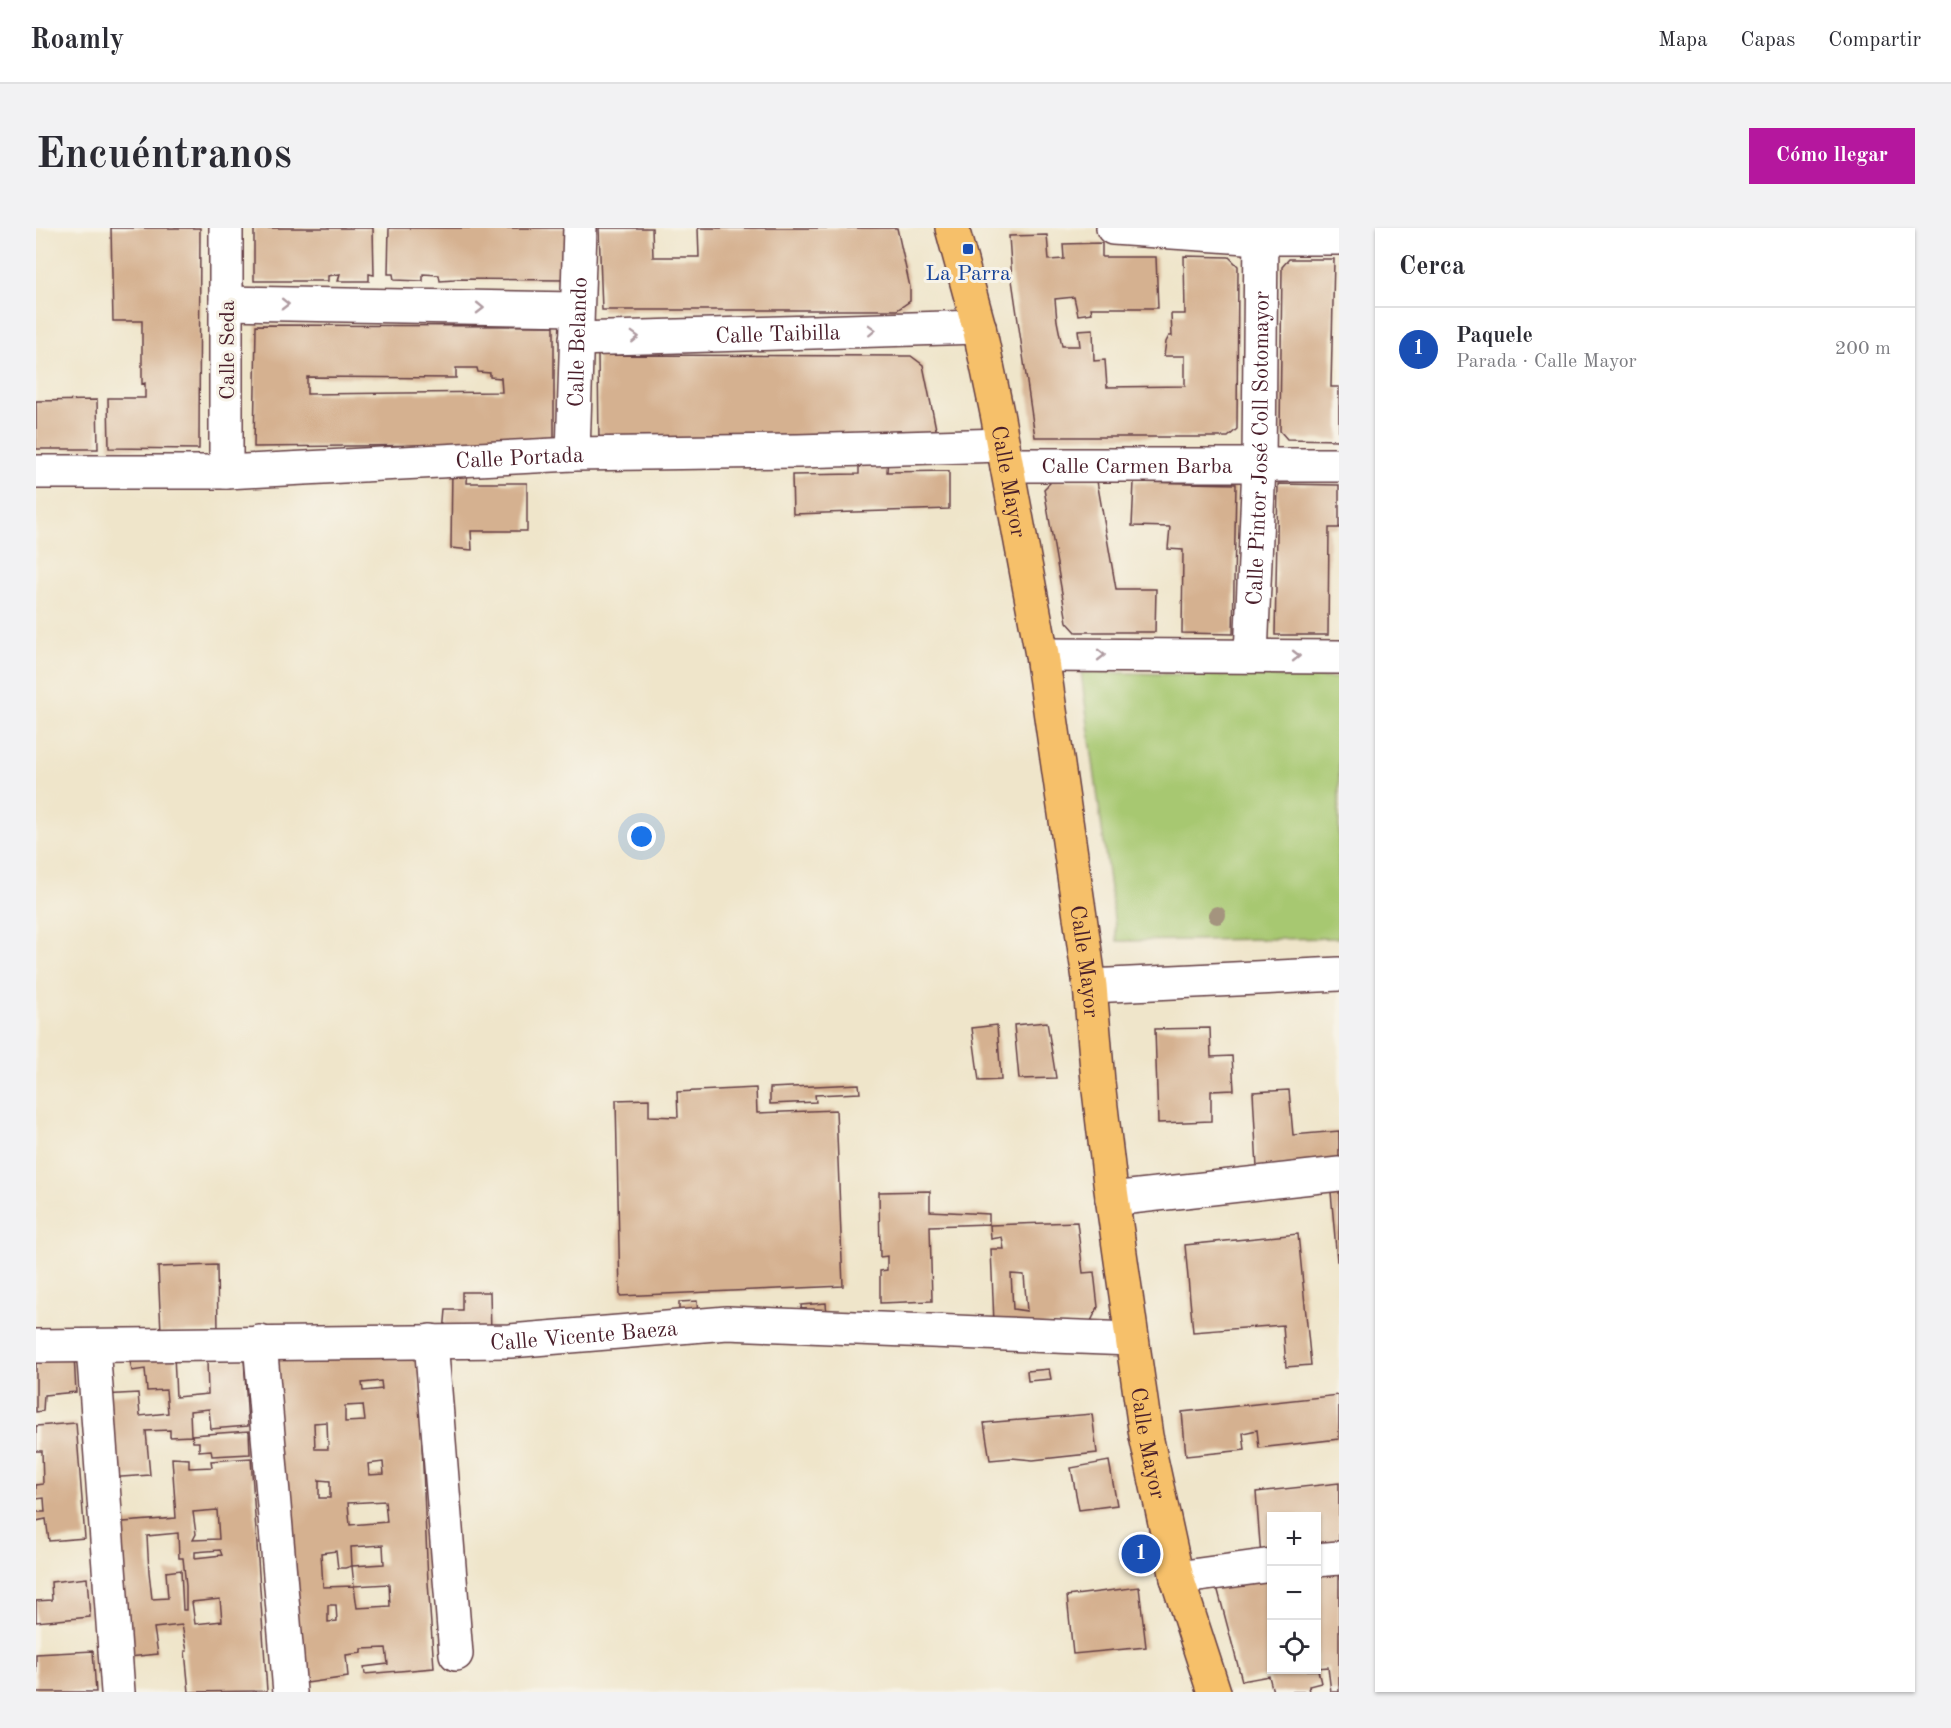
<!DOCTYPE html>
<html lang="es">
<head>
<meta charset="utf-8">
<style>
	:root { --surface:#fff; --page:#f2f2f3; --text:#2b2b33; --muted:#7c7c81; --line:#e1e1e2; --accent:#b5179e }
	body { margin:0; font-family:"Old Standard TT",serif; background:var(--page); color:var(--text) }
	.controls { position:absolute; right:18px; bottom:18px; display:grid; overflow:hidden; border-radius:0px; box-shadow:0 2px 4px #0004 }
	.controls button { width:54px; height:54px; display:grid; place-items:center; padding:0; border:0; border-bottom:2px solid var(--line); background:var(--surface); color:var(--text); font:30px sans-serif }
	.you { position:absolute; left:606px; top:609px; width:21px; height:21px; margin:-15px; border:4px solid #fff; border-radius:50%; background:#1a73e8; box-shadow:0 0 0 9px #1a73e833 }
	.badge { display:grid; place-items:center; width:39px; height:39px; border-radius:50%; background:var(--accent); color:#fff; font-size:20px; font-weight:700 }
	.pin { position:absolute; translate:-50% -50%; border:3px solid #fff; box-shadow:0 2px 6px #0006 }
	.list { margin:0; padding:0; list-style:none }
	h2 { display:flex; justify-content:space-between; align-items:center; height:78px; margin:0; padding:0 24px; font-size:26px }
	h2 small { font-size:20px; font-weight:400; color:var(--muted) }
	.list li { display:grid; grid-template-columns:39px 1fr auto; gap:18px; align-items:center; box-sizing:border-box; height:84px; padding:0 24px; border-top:2px solid var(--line) }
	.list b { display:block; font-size:22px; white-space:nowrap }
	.list p { margin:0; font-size:20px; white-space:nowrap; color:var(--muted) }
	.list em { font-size:20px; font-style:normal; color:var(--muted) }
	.icon { flex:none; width:33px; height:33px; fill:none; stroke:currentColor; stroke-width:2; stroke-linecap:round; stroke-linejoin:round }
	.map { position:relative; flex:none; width:1303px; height:1464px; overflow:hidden; border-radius:0px }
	header { display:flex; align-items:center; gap:36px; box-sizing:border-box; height:84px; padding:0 30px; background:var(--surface); border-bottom:2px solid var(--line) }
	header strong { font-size:28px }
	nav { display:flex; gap:33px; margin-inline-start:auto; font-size:21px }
	.intro { display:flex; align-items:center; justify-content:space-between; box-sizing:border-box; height:144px; padding:0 36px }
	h1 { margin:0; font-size:42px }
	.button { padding:15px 27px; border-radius:0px; background:var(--accent); color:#fff; font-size:21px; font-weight:700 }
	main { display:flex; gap:36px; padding:0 36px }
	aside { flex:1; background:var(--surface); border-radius:0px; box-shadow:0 2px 4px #0004 }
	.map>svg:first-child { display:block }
	.green { fill:#a7c871; stroke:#78744e; stroke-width:1.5 }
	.building { fill:#d5b190; fill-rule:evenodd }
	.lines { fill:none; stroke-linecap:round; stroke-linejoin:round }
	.minor-casing { stroke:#633d43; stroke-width:36 }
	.major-casing { stroke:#633d43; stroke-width:36 }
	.minor { stroke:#fff; stroke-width:33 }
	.major { stroke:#f6c06b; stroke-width:33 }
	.tree { fill:#a4947e }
	.oneway { stroke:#ae9aa0 }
	.transit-dot { fill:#1a4fb4; stroke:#f7f3e8; stroke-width:2 }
	.labels { text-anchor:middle; stroke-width:6; stroke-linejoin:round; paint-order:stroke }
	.transit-label { font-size:22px; fill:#164399; stroke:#f7f3e8 }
	.street-label { font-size:22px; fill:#4a1f2b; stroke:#f7f3e8 }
</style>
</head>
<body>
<header>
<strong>Roamly</strong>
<nav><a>Mapa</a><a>Capas</a><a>Compartir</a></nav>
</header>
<div class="intro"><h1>Encuéntranos</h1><a class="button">Cómo llegar</a></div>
<main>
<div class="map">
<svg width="1303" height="1464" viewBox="0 0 1303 1464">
	<rect width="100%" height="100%" fill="#f7f3e8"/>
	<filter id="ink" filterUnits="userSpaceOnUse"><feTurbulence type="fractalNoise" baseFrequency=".0167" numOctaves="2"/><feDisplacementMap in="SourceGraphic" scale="12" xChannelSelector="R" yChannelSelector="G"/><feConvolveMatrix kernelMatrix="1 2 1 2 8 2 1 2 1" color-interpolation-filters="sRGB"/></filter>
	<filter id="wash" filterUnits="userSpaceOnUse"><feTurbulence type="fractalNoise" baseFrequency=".008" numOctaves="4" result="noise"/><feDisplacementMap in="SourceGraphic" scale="24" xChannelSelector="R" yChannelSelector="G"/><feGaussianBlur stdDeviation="1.35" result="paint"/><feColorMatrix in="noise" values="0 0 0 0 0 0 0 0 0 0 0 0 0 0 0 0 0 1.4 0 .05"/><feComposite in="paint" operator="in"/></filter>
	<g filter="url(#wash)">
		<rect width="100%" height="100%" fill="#efe5ca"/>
		<!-- green -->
		<path class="green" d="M1045,444L1303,450V710L1081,713Z"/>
		<g id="blocks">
			<!-- building -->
			<path class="building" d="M75,0H164L163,221L73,220L72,170H109V155L106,156V93H77Z
				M218,0H337L338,47L333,46V53H302L304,46L292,48V53H218Z
				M353,0H532V52L418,51V52L404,53L403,47L387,46V53L358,52L357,46H352Z
				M563,0H616L617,29H663L662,0H861L874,59V73L861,82H566Z
				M1011,7L1013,32L1028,31L1027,16L1066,15V29H1120L1122,80H1055L1056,85L1042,87L1038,69L1019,71L1021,93L1026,118H1044L1042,102L1057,101L1058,133L1069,132L1071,159L1149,158V128H1128L1130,114L1133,108H1136L1135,86H1149L1148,28L1193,29L1202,38L1201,201L1192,209H999L976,52L973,8Z
				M1253,31H1298L1295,159H1303V212L1251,211L1244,203L1246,39Z
				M220,97L518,98V216L218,219ZM420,140H441L442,144L454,145V149L465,150L466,164L271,166V149L420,150Z
				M562,127L875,128L887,137L900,201L895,212L563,216Z
				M61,172L62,221H0V173Z
				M823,228H852L851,244L913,243V281L757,286L756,247L823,246Z
				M432,238L431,255H491V303H435L436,322L415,320L416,239Z
				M1017,252L1061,253L1080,361H1120L1119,404H1040L1031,394L1008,261Z
				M1098,254L1200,256L1197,406L1146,405L1147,322L1132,321L1134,299L1096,298Z
				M1242,256L1303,257V300H1293L1292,407H1239Z
				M1011,794L1020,850L983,851L978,797Z
				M961,797L965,852L943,853L936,800Z
				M1174,800L1175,829L1196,828L1198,862L1175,863V893L1122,895L1119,801Z
				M823,856L824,865L779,867L780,874L734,876V860Z
				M720,860L721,885L800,882L807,1058L584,1068L580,872L613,871V888L642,889L641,864Z
				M1253,862L1257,907L1303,903V933L1221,940L1217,864Z
				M894,963V983L953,986V996L894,998L896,1073L844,1075V1043L851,1042V1028L844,1029L843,964Z
				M1303,963V1033H1301L1295,964Z
				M1041,994L1047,1045L1058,1044L1062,1079L1055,1093L977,1099L958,1095L955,1021H968L966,1009L955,1011L954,997ZM975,1046L988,1047L991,1083L977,1081Z
				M1262,1006L1275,1137L1250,1139L1247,1097L1157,1104L1149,1017Z
				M181,1037L182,1103L125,1104L122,1039Z
				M426,1064H454L455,1106L408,1105L410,1082H426Z
				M661,1073L662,1092L635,1093V1083L643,1082V1074Z
				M790,1075L791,1088L766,1089L765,1077Z
				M382,1125L392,1354L398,1440L329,1446L328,1439L352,1436L350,1420L326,1421V1425L310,1427L312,1449L257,1457L233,1129ZM345,1153L346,1161L327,1163L326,1155ZM327,1177L329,1193L309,1194V1178ZM291,1194L292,1221H279L278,1195ZM347,1234L348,1246L333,1247L332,1236ZM283,1252L294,1253V1270H283ZM349,1273L351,1294L314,1297L312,1275ZM347,1317L348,1336L316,1338L318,1358L353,1356L354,1378L321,1380L318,1358L287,1359L285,1325L300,1323L302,1340H309L316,1338L315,1319ZM292,1377H300L301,1393L292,1394Z
				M38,1127L40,1164L8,1167L7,1183L0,1184V1129Z
				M138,1127L140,1169L172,1166L171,1132L208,1130L212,1198L175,1201L173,1181L154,1183L155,1208L134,1209V1202L110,1203L114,1247L71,1250L66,1167L102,1165L104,1188L132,1185L130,1162L111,1163L109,1141L96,1143L93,1128Z
				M1013,1141L1015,1151L992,1153L991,1143Z
				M1303,1167V1211L1223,1220L1221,1202L1207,1205L1209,1222L1150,1228L1146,1184Z
				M1056,1186L1061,1225L997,1232L976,1230L954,1232L948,1195Z
				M40,1195L49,1310L13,1313L10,1291L0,1293V1284H9L8,1270L0,1271V1257L7,1256L6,1223H0V1198Z
				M213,1203L214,1226L176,1228L175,1222L163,1223V1214H157L156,1207Z
				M136,1230L153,1231V1240L176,1239L175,1233L215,1230L231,1463L153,1464L149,1423H151L146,1397L118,1400L122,1426L83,1430L74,1295L140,1290ZM181,1282L183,1311L157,1312L160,1306L157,1284ZM142,1305L143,1330H147L150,1358V1382H147L145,1342L130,1344L132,1370L116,1371L113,1344L111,1308ZM184,1322L186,1327L159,1330V1324ZM184,1371L186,1393L159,1396L156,1374Z
				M1073,1233L1081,1277L1043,1282L1035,1240Z
				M1303,1255V1322L1281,1324V1288H1236V1328L1225,1329L1220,1264Z
				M1303,1340V1464H1295L1292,1439L1281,1440V1342Z
				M1236,1346V1442H1282L1285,1455L1273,1458L1274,1464H1237L1233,1448L1206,1453L1180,1355Z
				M51,1350L54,1389L0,1394V1373L16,1372L15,1354Z
				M1103,1359L1110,1419L1037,1426L1031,1368Z
				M57,1423L60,1464H0V1426Z"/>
		</g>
	</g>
	<g filter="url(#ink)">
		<use href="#blocks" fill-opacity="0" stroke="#633d43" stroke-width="1.5"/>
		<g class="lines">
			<!-- minor casing -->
			<g class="minor-casing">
				<g id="minor">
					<path d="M1077,0L1225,10H1303"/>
					<path d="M190,75L541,81"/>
					<path id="s1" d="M540,111L943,99"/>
					<path id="s2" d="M537,226L544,0"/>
					<path id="s3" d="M971,237H1303"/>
					<path id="s4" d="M0,244H190L537,226L762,223L967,217"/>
					<path d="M190,244V0"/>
					<path d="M1006,427L1303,429"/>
					<path id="s5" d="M1215,428L1223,237L1225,0"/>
					<path d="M1054,758L1303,746"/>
					<path d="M1076,971L1303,946"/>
					<path d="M395,1113L420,1426"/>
					<path d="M224,1114L254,1464"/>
					<path id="s6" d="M0,1118L474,1113L691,1095L1095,1111"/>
					<path d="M57,1118L82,1464"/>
					<path d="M1280,1332L1303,1330"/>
					<path d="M1141,1350L1236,1337"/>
				</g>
			</g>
			<!-- major casing -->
			<g class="major-casing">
				<g id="major">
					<path id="s7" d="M916,0L943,99L961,185L1006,427L1054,758L1062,854L1074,955L1110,1208L1141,1350L1178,1464"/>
				</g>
			</g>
			<!-- minor -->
			<use href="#minor" class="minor"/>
			<!-- major -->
			<use href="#major" class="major"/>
		</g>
		<!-- trees -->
		<circle class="tree" cx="1181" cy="687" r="9"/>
		<!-- one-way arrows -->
		<defs><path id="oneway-chevron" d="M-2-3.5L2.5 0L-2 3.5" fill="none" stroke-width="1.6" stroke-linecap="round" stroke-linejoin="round" transform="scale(1.5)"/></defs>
		<g class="oneway">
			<use href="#oneway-chevron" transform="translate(249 76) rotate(1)"/>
			<use href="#oneway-chevron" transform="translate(444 80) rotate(1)"/>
			<use href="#oneway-chevron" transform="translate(836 102) rotate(-2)"/>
			<use href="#oneway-chevron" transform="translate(599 109) rotate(-2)"/>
			<use href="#oneway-chevron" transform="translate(1065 427)"/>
			<use href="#oneway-chevron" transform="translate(1260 428)"/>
		</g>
	</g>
	<!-- markers -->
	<rect class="transit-dot" x="926" y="15" width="12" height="12" rx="3"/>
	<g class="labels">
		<!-- transit labels -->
		<g class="transit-label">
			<text x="932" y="52">La Parra</text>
		</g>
		<!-- street labels -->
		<g class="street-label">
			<text dy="8" stroke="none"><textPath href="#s1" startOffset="202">Calle Taibilla</textPath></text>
			<text dy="8" stroke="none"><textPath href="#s2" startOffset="112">Calle Belando</textPath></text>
			<text transform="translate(190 122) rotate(-90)" y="8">Calle Seda</text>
			<text dy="8" stroke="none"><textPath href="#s5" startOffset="208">Calle Pintor José Coll Sotomayor</textPath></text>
			<text dy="8" stroke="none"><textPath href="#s4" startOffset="484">Calle Portada</textPath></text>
			<text dy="8" stroke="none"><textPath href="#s3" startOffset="130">Calle Carmen Barba</textPath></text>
			<text dy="8" stroke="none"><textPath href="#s7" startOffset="260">Calle Mayor</textPath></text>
			<text dy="8" stroke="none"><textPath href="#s7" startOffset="746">Calle Mayor</textPath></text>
			<text dy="8" stroke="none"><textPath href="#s6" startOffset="548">Calle Vicente Baeza</textPath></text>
			<text dy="8" stroke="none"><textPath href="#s7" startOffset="1232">Calle Mayor</textPath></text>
		</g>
	</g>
</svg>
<div class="controls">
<button>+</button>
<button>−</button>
<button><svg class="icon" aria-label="locate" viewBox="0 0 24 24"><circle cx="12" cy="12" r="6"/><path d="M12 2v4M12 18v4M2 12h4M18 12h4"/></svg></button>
</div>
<div class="you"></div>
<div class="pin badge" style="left:1105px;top:1326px;background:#1a4fb4">1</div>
</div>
<aside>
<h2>Cerca<small></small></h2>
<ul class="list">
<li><span class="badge" style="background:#1a4fb4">1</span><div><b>Paquele</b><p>Parada · Calle Mayor</p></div><em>200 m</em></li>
</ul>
</aside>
</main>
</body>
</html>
